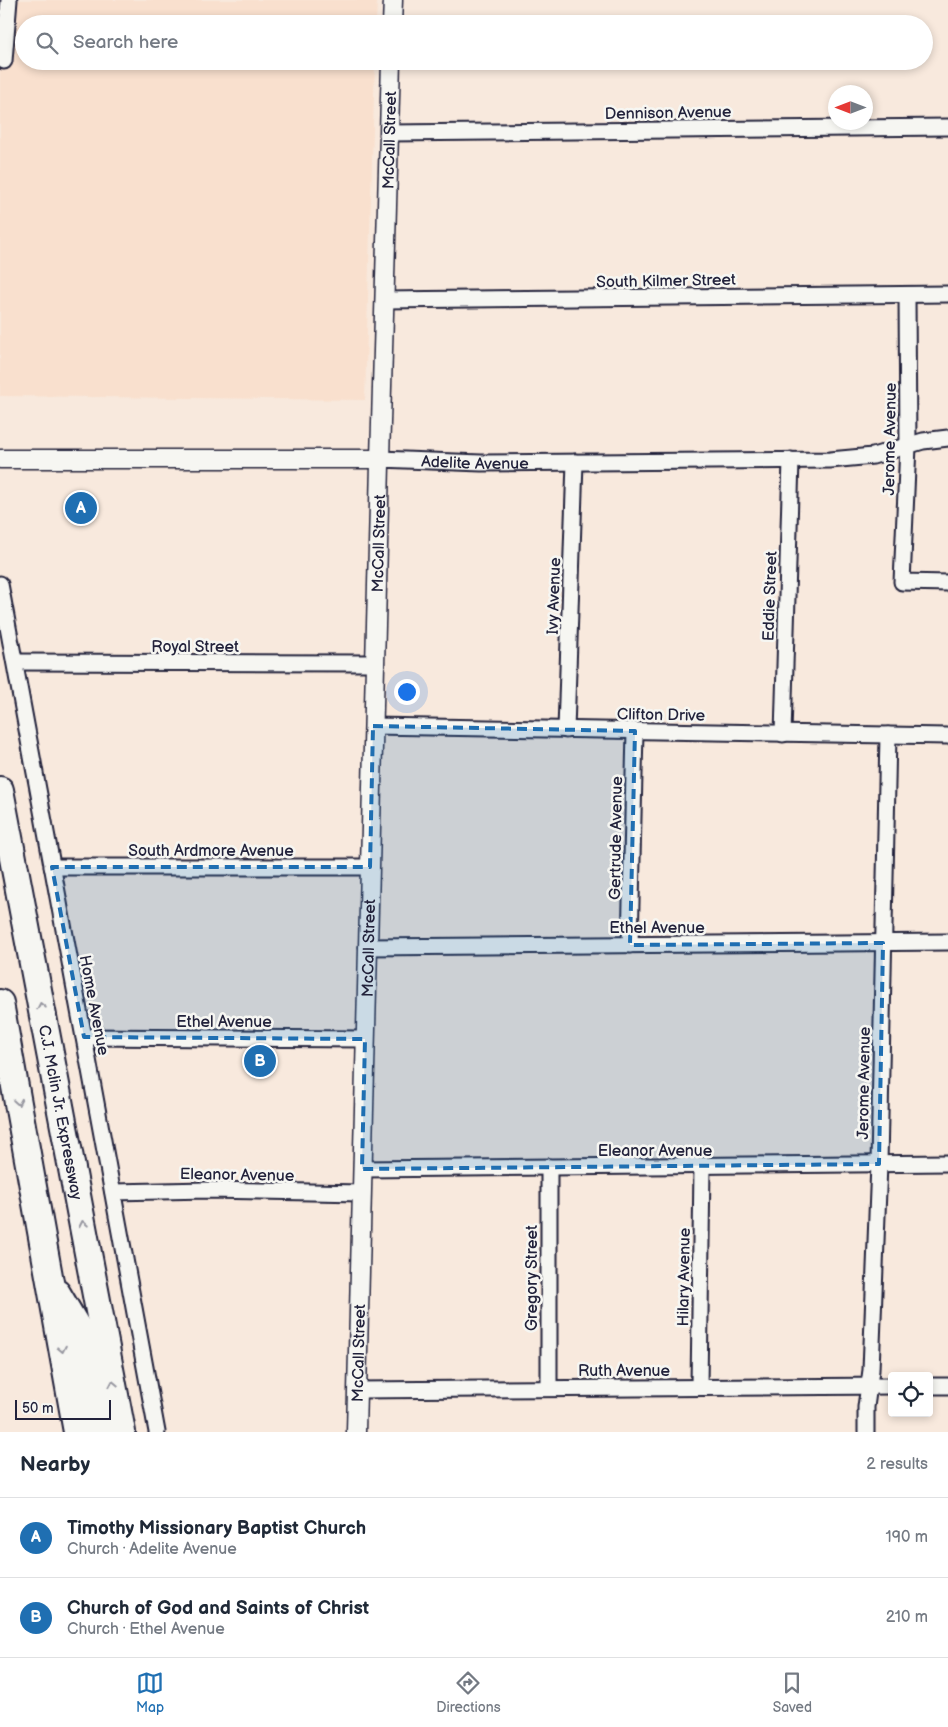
<!DOCTYPE html>
<html lang="en">
<head>
<meta charset="utf-8">
<style>
	:root { --surface:#fff; --page:#f2f2f3; --text:#1f2937; --muted:#747a83; --line:#e0e1e3; --accent:#1f6fb2 }
	body { margin:0; font-family:"Balsamiq Sans",sans-serif; background:var(--page); color:var(--text) }
	.controls { position:absolute; right:15px; bottom:15px; display:grid; overflow:hidden; border-radius:5px; box-shadow:0 2px 8px #0003 }
	.controls button { width:45px; height:45px; display:grid; place-items:center; padding:0; border:0; border-bottom:1px solid var(--line); background:var(--surface); color:var(--text); font:25px sans-serif }
	.compass { position:absolute; left:828px; top:85px; width:45px; height:45px; border-radius:50%; background:var(--surface); box-shadow:0 2px 8px #0003; rotate:270deg }
	.scale { position:absolute; left:15px; bottom:12px; width:96px; box-sizing:border-box; padding-left:5px; border:2px solid #22223b; border-top:0; font-size:14px; line-height:18px; white-space:nowrap; color:#22223b; -webkit-text-stroke:4px #f6f6f2; paint-order:stroke }
	.you { position:absolute; left:406px; top:691px; width:18px; height:18px; margin:-12px; border:4px solid #fff; border-radius:50%; background:#1a73e8; box-shadow:0 0 0 8px #1a73e833 }
	.badge { display:grid; place-items:center; width:32px; height:32px; border-radius:50%; background:var(--accent); color:#fff; font-size:16px; font-weight:700 }
	.pin { position:absolute; translate:-50% -50%; border:2px solid #fff; box-shadow:0 1px 5px #0006 }
	.list { margin:0; padding:0; list-style:none }
	h2 { display:flex; justify-content:space-between; align-items:center; height:65px; margin:0; padding:0 20px; font-size:21px }
	h2 small { font-size:16px; font-weight:400; color:var(--muted) }
	.list li { display:grid; grid-template-columns:32px 1fr auto; gap:15px; align-items:center; box-sizing:border-box; height:80px; padding:0 20px; border-top:1px solid var(--line) }
	.list b { display:block; font-size:19px; white-space:nowrap }
	.list p { margin:0; font-size:16px; white-space:nowrap; color:var(--muted) }
	.list em { font-size:16px; font-style:normal; color:var(--muted) }
	.icon { flex:none; width:28px; height:28px; fill:none; stroke:currentColor; stroke-width:2; stroke-linecap:round; stroke-linejoin:round }
	.map { position:relative; flex:none; width:948px; height:1432px; overflow:hidden }
	.search { position:absolute; background:var(--surface); box-shadow:0 2px 8px #0003; left:15px; right:15px; top:15px; height:55px; display:flex; align-items:center; gap:12px; box-sizing:border-box; padding:0 18px; border-radius:28px; color:var(--muted); font-size:19px }
	.sheet { height:225px; background:var(--surface) }
	nav { display:flex; justify-content:space-around; align-items:center; box-sizing:border-box; height:70px; border-top:1px solid var(--line); background:var(--surface); font-size:14px; color:var(--muted) }
	nav a { display:grid; justify-items:center; gap:2px }
	nav .on { color:var(--accent) }
	.map>svg:first-child { display:block }
	.built { fill:#f9e0ce }
	.lines { fill:none; stroke-linecap:round; stroke-linejoin:round }
	.minor-casing { stroke:#22223b; stroke-width:19 }
	.tertiary-casing { stroke:#22223b; stroke-width:21 }
	.motorway-casing { stroke:#22223b; stroke-width:30 }
	.minor { stroke:#f6f6f2; stroke-width:15 }
	.tertiary { stroke:#f6f6f2; stroke-width:18 }
	.motorway { stroke:#f6f6f2; stroke-width:26 }
	.oneway { stroke:#9797a0 }
	.marked { fill:#1f6fb2; fill-opacity:0.2; stroke:#1f6fb2; stroke-width:4; stroke-dasharray:10 6; stroke-linejoin:round }
	.labels { text-anchor:middle; stroke-width:5; stroke-linejoin:round; paint-order:stroke }
	.street-label { font-size:16px; fill:#22223b; stroke:#f6f6f2 }
</style>
</head>
<body>
<div class="map">
<svg width="948" height="1432" viewBox="0 0 948 1432">
	<rect width="100%" height="100%" fill="#f8e9dd"/>
	<filter id="ink" filterUnits="userSpaceOnUse"><feTurbulence type="fractalNoise" baseFrequency=".02" numOctaves="2"/><feDisplacementMap in="SourceGraphic" scale="10" xChannelSelector="R" yChannelSelector="G"/><feConvolveMatrix kernelMatrix="1 2 1 2 8 2 1 2 1" color-interpolation-filters="sRGB"/></filter>
	<g filter="url(#ink)">
		<!-- built -->
		<path class="built" d="M0,0H377L376,24H24V61H375L365,400L0,396Z"/>
		<g class="lines">
			<!-- minor casing -->
			<g class="minor-casing">
				<g id="minor">
					<path d="M4,61L9,0"/>
					<path d="M389,133L948,127"/>
					<path d="M907,296L908,446L902,582L948,583"/>
					<path d="M384,300L948,294"/>
					<path id="s1" d="M380,464V459L481,463L830,460L873,456L923,441L948,438"/>
					<path d="M0,584L157,1432"/>
					<path d="M15,662L375,663"/>
					<path d="M373,726L948,736"/>
					<path d="M566,730L575,462"/>
					<path d="M783,734L791,460"/>
					<path d="M52,867H370"/>
					<path d="M630,945L635,731"/>
					<path d="M367,947L948,942"/>
					<path d="M84,1037L365,1039"/>
					<path d="M549,1167V1388"/>
					<path d="M362,1169L948,1163"/>
					<path d="M113,1192L208,1190L361,1193"/>
					<path d="M929,1386H948"/>
					<path d="M699,1387L702,1167"/>
					<path d="M357,1390L892,1386"/>
					<path d="M866,1432V1407L871,1370L879,1164L888,735"/>
				</g>
			</g>
			<!-- tertiary casing -->
			<g class="tertiary-casing">
				<g id="tertiary">
					<path d="M392,24L393,0"/>
					<path id="s2" d="M0,459H380L391,61"/>
					<path id="s3" d="M356,1432L380,464"/>
				</g>
			</g>
			<!-- motorway casing -->
			<g class="motorway-casing">
				<g id="motorway">
					<path id="s4" d="M0,790L122,1432"/>
					<path d="M0,1003L77,1432"/>
					<path d="M57,1293L83,1337L101,1432"/>
				</g>
			</g>
			<!-- minor -->
			<use href="#minor" class="minor"/>
			<!-- tertiary -->
			<use href="#tertiary" class="tertiary"/>
			<!-- motorway -->
			<use href="#motorway" class="motorway"/>
		</g>
		<!-- one-way arrows -->
		<defs><path id="oneway-chevron" d="M-2-3.5L2.5 0L-2 3.5" fill="none" stroke-width="1.6" stroke-linecap="round" stroke-linejoin="round" transform="scale(1.25)"/></defs>
		<g class="oneway">
			<use href="#oneway-chevron" transform="translate(41 1006) rotate(-101)"/>
			<use href="#oneway-chevron" transform="translate(18 1102) rotate(80)"/>
			<use href="#oneway-chevron" transform="translate(83 1224) rotate(-101)"/>
			<use href="#oneway-chevron" transform="translate(62 1349) rotate(79)"/>
			<use href="#oneway-chevron" transform="translate(113 1384) rotate(-101)"/>
		</g>
	</g>
	<!-- marked area -->
	<path class="marked" d="M373,726L635,731L630,945L883,943L879,1164L362,1169L365,1039L84,1037L52,867H370Z"/>
	<g class="labels">
		<!-- street labels -->
		<g class="street-label">
			<text transform="translate(668 112) rotate(-1)" y="6">Dennison Avenue</text>
			<text dy="6" stroke="none"><textPath href="#s2" startOffset="699">McCall Street</textPath></text>
			<text transform="translate(666 280) rotate(-1)" y="6">South Kilmer Street</text>
			<text transform="translate(889 439) rotate(-89)" y="6">Jerome Avenue</text>
			<text dy="6" stroke="none"><textPath href="#s1" startOffset="100">Adelite Avenue</textPath></text>
			<text dy="6" stroke="none"><textPath href="#s3" startOffset="889">McCall Street</textPath></text>
			<text transform="translate(553 596) rotate(-88)" y="6">Ivy Avenue</text>
			<text transform="translate(769 596) rotate(-88)" y="6">Eddie Street</text>
			<text x="195" y="652">Royal Street</text>
			<text transform="translate(661 714) rotate(1)" y="6">Clifton Drive</text>
			<text transform="translate(615 838) rotate(-89)" y="6">Gertrude Avenue</text>
			<text x="211" y="856">South Ardmore Avenue</text>
			<text x="657" y="933">Ethel Avenue</text>
			<text dy="6" stroke="none"><textPath href="#s3" startOffset="484">McCall Street</textPath></text>
			<text transform="translate(95 1005) rotate(79)" y="6">Home Avenue</text>
			<text x="224" y="1027">Ethel Avenue</text>
			<text transform="translate(863 1083) rotate(-89)" y="6">Jerome Avenue</text>
			<text dy="6" stroke="none"><textPath href="#s4" startOffset="328">C.J. Mclin Jr. Expressway</textPath></text>
			<text x="655" y="1156">Eleanor Avenue</text>
			<text transform="translate(237 1174) rotate(1)" y="6">Eleanor Avenue</text>
			<text transform="translate(683 1277) rotate(-89)" y="6">Hilary Avenue</text>
			<text transform="translate(531 1278) rotate(-90)" y="6">Gregory Street</text>
			<text dy="6" stroke="none"><textPath href="#s3" startOffset="79">McCall Street</textPath></text>
			<text x="624" y="1376">Ruth Avenue</text>
		</g>
	</g>
</svg>
<div class="controls">
<button><svg class="icon" aria-label="locate" viewBox="0 0 24 24"><circle cx="12" cy="12" r="6"/><path d="M12 2v4M12 18v4M2 12h4M18 12h4"/></svg></button>
</div>
<svg class="compass" viewBox="-18 -18 36 36"><path d="M0-13l5 13h-10z" fill="#e53935"/><path d="M0 13l5-13h-10z" fill="#747a83"/></svg>
<div class="scale">50 m</div>
<div class="you"></div>
<div class="pin badge" style="left:81px;top:508px">A</div>
<div class="pin badge" style="left:260px;top:1061px">B</div>
<div class="search"><svg class="icon" aria-label="search" viewBox="0 0 24 24"><circle cx="10" cy="10" r="6"/><path d="M15 15l6 6"/></svg>Search here</div>
</div>
<section class="sheet">
<h2>Nearby<small>2 results</small></h2>
<ul class="list">
<li><span class="badge">A</span><div><b>Timothy Missionary Baptist Church</b><p>Church · Adelite Avenue</p></div><em>190 m</em></li>
<li><span class="badge">B</span><div><b>Church of God and Saints of Christ</b><p>Church · Ethel Avenue</p></div><em>210 m</em></li>
</ul>
</section>
<nav>
<a class="on"><svg class="icon" aria-label="map" viewBox="0 0 24 24"><path d="M3 6l6-2 6 2 6-2v14l-6 2-6-2-6 2zM9 4v14M15 6v14"/></svg>Map</a>
<a><svg class="icon" aria-label="directions" viewBox="0 0 24 24"><path d="M12 3l9 9-9 9-9-9zM9 14v-3h6M13 9l2 2-2 2"/></svg>Directions</a>
<a><svg class="icon" aria-label="saved" viewBox="0 0 24 24"><path d="M7 4h10v16l-5-4-5 4z"/></svg>Saved</a>
</nav>
</body>
</html>
